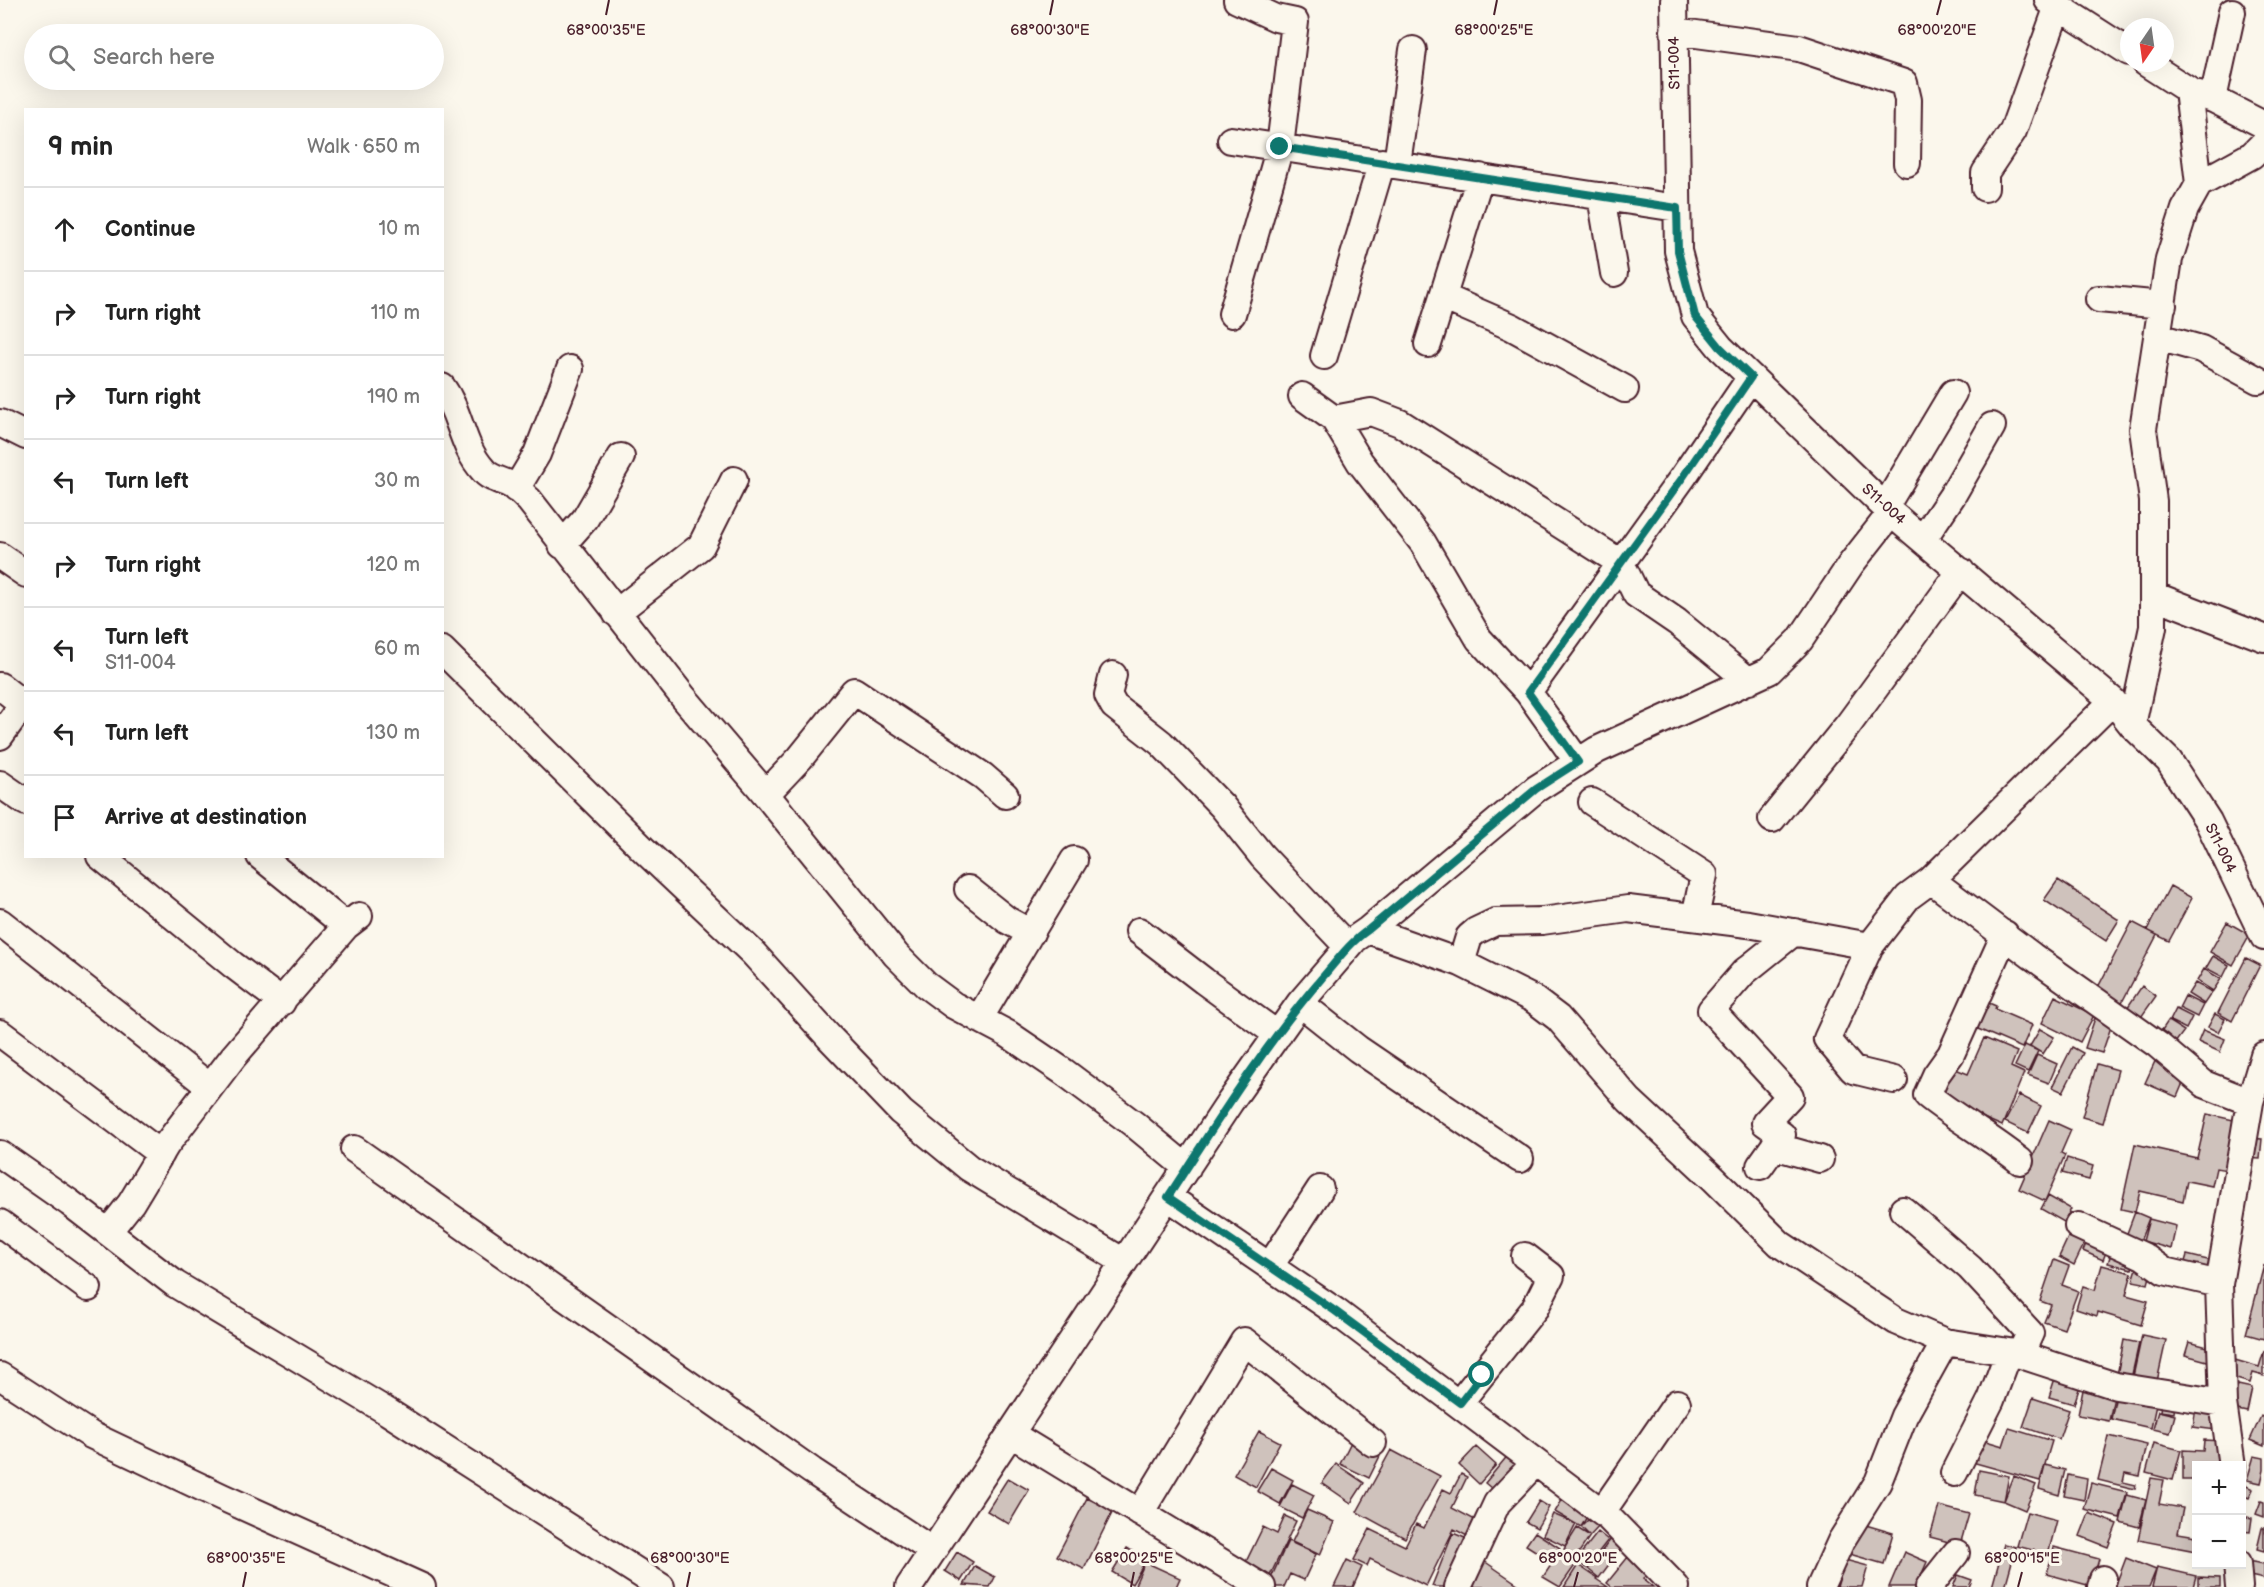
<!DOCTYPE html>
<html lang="en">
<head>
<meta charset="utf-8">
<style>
	:root { --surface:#fff; --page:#f6f6f6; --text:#222; --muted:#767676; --line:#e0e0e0 }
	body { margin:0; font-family:"Balsamiq Sans",sans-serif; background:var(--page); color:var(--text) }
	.controls { position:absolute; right:18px; bottom:18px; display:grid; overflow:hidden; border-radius:0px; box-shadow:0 6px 24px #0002 }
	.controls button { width:54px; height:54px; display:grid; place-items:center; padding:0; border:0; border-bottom:2px solid var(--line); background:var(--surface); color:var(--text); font:30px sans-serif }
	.compass { position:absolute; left:2120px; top:18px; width:54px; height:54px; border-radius:50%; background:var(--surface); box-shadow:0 6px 24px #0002; rotate:193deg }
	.stop { position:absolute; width:18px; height:18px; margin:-14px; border:4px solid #0f766e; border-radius:50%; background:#fff }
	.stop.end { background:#0f766e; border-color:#fff; box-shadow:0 2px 6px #0008 }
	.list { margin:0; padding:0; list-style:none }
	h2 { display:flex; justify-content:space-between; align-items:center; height:78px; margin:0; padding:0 24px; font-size:26px }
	h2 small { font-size:20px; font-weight:400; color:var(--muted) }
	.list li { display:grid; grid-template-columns:39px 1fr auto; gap:18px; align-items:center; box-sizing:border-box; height:84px; padding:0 24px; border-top:2px solid var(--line) }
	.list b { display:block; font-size:22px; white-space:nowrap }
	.list p { margin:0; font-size:20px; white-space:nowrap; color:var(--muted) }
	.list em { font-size:20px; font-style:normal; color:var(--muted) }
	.icon { flex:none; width:33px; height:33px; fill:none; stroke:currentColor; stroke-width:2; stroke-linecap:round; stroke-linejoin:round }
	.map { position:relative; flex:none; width:2264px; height:1587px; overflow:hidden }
	.search { position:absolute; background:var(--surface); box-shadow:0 6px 24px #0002; left:24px; top:24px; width:420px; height:66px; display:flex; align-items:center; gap:15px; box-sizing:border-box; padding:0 21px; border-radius:33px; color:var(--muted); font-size:22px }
	.panel { position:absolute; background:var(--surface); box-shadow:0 6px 24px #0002; left:24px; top:108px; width:420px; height:750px; border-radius:0px }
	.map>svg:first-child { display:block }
	.building { fill:#cfc2bc; stroke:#4a1f2b; stroke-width:1.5 }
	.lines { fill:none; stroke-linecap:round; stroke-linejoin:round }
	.minor-casing { stroke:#4a1f2b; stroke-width:30 }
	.minor { stroke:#fbf7ec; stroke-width:26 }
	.route { stroke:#0f766e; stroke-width:8 }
	.ticks { fill:none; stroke:#4a1f2b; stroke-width:2 }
	.labels { text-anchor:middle; stroke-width:6; stroke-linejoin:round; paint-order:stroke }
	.street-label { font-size:15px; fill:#4a1f2b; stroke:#fbf7ec }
	.ticks-label { font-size:15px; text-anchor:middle; fill:#4a1f2b; stroke:#fbf7ec; stroke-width:6; stroke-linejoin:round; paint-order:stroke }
</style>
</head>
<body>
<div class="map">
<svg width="2264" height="1587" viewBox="0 0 2264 1587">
	<rect width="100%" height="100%" fill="#fbf7ec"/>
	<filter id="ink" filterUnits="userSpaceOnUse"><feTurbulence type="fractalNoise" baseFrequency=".0167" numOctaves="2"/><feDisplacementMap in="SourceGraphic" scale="12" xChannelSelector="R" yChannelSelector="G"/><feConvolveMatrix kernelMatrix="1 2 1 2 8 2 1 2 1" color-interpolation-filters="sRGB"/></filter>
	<g filter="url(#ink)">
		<!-- building -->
		<path class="building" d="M2058,880L2119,920L2106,941L2044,900Z
			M2170,886L2192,898L2169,941L2147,930Z
			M2132,922L2157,935L2119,1008L2094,995Z
			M2227,922L2250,935L2233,965L2210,952Z
			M2213,956L2229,965L2223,977L2206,968Z
			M2246,958L2260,965L2232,1021L2218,1013Z
			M2204,969L2221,979L2213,991L2197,981Z
			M2195,983L2212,992L2204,1004L2188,994Z
			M2142,986L2156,996L2139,1020L2125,1011Z
			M2055,996L2094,1015L2080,1042L2042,1023Z
			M2185,996L2203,1005L2197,1017L2179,1008Z
			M1982,1000L1996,1006L1995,1009L2032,1025L2022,1048L1971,1026Z
			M2176,1009L2192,1017L2186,1029L2170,1021Z
			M2215,1014L2225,1019L2218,1032L2208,1027Z
			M2095,1018L2112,1024L2102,1053L2085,1048Z
			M2168,1021L2184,1031L2175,1043L2160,1033Z
			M2040,1029L2054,1037L2043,1054L2030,1046Z
			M2203,1030L2225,1039L2220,1052L2198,1042Z
			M1984,1038L2017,1052L2011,1067L2024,1073L2002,1126L1940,1099L1953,1068L1968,1074Z
			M2025,1045L2038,1051L2028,1072L2015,1066Z
			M2072,1047L2083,1053L2063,1092L2052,1087Z
			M2037,1055L2057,1064L2049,1083L2028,1075Z
			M2157,1057L2188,1071L2177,1097L2145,1083Z
			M2097,1064L2118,1070L2103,1123L2082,1117Z
			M2019,1095L2041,1106L2028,1133L2005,1122Z
			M2207,1114L2238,1121L2227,1170L2216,1168L2212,1186L2187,1181L2183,1201L2140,1191L2135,1212L2121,1209L2135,1144L2197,1158Z
			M2049,1120L2071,1130L2061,1153L2065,1155L2045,1201L2019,1189Z
			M2248,1138L2262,1139L2260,1159L2246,1158Z
			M2067,1158L2093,1166L2089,1180L2062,1173Z
			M2048,1196L2071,1209L2064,1222L2041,1209Z
			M2135,1212L2149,1218L2137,1249L2123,1244Z
			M2149,1219L2176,1226L2171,1249L2143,1241Z
			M2071,1231L2087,1238L2074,1265L2059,1257Z
			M2088,1239L2108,1247L2103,1260L2083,1251Z
			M2112,1250L2135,1256L2132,1269L2108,1263Z
			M2187,1255L2212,1261L2207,1279L2182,1272Z
			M2054,1260L2069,1266L2062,1285L2078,1291L2064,1329L2044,1322L2051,1305L2040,1301Z
			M2102,1265L2132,1273L2126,1295L2148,1301L2141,1325L2098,1312L2097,1316L2076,1309L2083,1286L2095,1290Z
			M2138,1265L2152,1269L2148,1284L2133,1281Z
			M2264,1265V1339L2246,1334Z
			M2142,1335L2166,1340L2156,1386L2132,1381Z
			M2124,1340L2139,1343L2131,1379L2117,1375Z
			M2189,1342L2215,1349L2211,1362L2185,1355Z
			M2264,1351V1376L2253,1373L2250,1383L2230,1377L2235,1360L2259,1367Z
			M2056,1375L2081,1383L2074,1404L2049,1397Z
			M2084,1385L2098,1388L2097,1393L2114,1397L2109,1421L2078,1415Z
			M2238,1385L2252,1388L2247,1412L2233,1409Z
			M2117,1391L2157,1400L2151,1428L2111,1419Z
			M2033,1398L2069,1410L2059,1439L2023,1427Z
			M2161,1402L2175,1403L2174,1413L2160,1411Z
			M2196,1408L2219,1412L2216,1430L2193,1427Z
			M2158,1411L2175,1415L2170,1433L2153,1429Z
			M2261,1416L2264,1418V1446L2250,1440Z
			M2009,1428L2052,1441L2040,1481L1972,1462L1979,1439L2003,1446Z
			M1259,1431L1280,1442L1256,1487L1234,1475Z
			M2109,1436L2147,1445L2140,1476L2125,1473L2123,1482L2136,1485L2135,1489L2098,1480Z
			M1352,1440L1381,1454L1369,1478L1340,1464Z
			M2204,1440L2222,1441V1466H2196V1513H2194V1480H2183V1450L2203,1451Z
			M2154,1443L2181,1450L2173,1480L2146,1473Z
			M1476,1447L1496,1465L1479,1484L1459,1465Z
			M1391,1450L1440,1476L1405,1538L1357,1512Z
			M1509,1454L1522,1465L1497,1493L1485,1483Z
			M2254,1456L2264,1458V1470L2261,1483L2247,1480Z
			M1336,1464L1364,1483L1351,1503L1322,1483Z
			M2045,1465L2065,1470L2059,1495L2039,1489Z
			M1271,1468L1293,1480L1280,1504L1257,1491Z
			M1979,1470L2009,1476L2004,1501L1975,1495Z
			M1461,1474L1467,1477L1452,1508L1481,1523L1473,1539L1454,1529L1426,1586L1370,1559L1367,1566L1354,1560L1370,1529L1405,1546L1416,1524L1424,1528L1443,1489L1451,1493Z
			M2068,1475L2087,1479L2084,1500L2064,1496Z
			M2014,1476L2036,1485L2025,1510L2004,1501Z
			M1008,1478L1029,1490L1009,1524L987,1511Z
			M2151,1478L2164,1480L2159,1504L2183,1508L2178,1533L2196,1536V1551L2138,1540Z
			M2091,1483L2127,1492L2120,1518L2084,1509Z
			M1292,1484L1314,1495L1302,1518L1280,1507Z
			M2242,1484L2253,1489L2249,1498L2242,1495Z
			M2127,1495L2146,1500L2139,1527L2120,1522Z
			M1087,1498L1113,1511L1084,1569L1057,1556Z
			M1562,1500L1588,1515L1581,1527L1555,1512Z
			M1539,1501L1549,1507L1537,1528L1526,1522Z
			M2261,1501L2264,1502V1517L2256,1514Z
			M1939,1506L1969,1514L1960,1545L1930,1537Z
			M1307,1510L1334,1522L1320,1555L1292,1542Z
			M2027,1512L2057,1520L2048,1554L2017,1546Z
			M2089,1513L2117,1524L2108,1547L2080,1536Z
			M1553,1514L1576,1524L1565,1546L1543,1535Z
			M1285,1516L1296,1521L1267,1582L1242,1570L1263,1527L1277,1534Z
			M2242,1516L2252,1518L2250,1532L2242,1531Z
			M1591,1517L1600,1525L1590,1536L1581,1527Z
			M1859,1523L1893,1533L1884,1564L1846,1553Z
			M1577,1528L1590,1536L1576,1557L1564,1549Z
			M2262,1528H2264V1551L2257,1549Z
			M1535,1532L1560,1548L1551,1561L1526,1545Z
			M1598,1532L1608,1540L1586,1568L1576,1560Z
			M1453,1533L1472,1541L1453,1587H1435L1432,1586Z
			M1611,1539L1622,1547L1599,1578L1588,1569Z
			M1288,1541L1316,1554L1304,1580L1290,1574L1284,1587H1267Z
			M2004,1544L2016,1547L2005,1587H1992Z
			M2054,1547L2099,1559L2091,1586L2047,1574Z
			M1127,1548L1146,1560L1132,1584L1112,1572Z
			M957,1552L973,1562L961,1581L945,1571Z
			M1904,1552L1927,1562L1916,1587H1889Z
			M1559,1553L1576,1564L1560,1587L1543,1577Z
			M1628,1557L1647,1573L1643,1579L1653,1587H1612L1607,1583Z
			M2126,1558L2156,1570L2149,1587H2115Z
			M1347,1560L1362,1567L1353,1587H1334Z
			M1845,1560L1868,1566L1862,1587H1837Z
			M1484,1561L1522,1587H1472L1468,1584Z
			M2247,1561L2264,1564V1579L2245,1575Z
			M1145,1562L1180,1578L1176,1587H1134Z
			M1578,1565L1597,1578L1596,1579L1608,1587H1564Z
			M975,1566L995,1577L990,1587L964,1585Z
			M2157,1567L2196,1576L2193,1587H2152Z
			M1958,1575L1972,1580L1969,1587H1953Z
			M2198,1577L2220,1578V1587H2198Z"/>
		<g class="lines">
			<!-- minor casing -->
			<g class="minor-casing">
				<path id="minor" d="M1674,0L1678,251L1695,316L1720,347L1891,513L2113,701L2132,725L2169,761L2208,821L2264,937
					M2048,0L2129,52
					M1674,31L1799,48L1904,83L1908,100L1907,163
					M2146,63L2188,90L2199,184
					M2199,94L2213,99L2264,125
					M2213,99L2232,12
					M1231,140L1677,208
					M1397,164L1413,50
					M1985,188V173L2013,131L2058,6
					M1601,196L1614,273
					M1443,297L1512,327L1625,389
					M2099,299L2163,305
					M1232,314L1280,147L1295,22L1276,18L1237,0
					M2158,337L2201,349L2258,380
					M1428,344L1480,177
					M1324,356L1382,162
					M442,387C461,413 461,446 483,470C490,479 501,480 511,485C518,488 523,495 529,500L684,698L759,786L896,955L926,985L953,1005L1008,1034L1064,1072L1135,1125L1187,1168
					M1302,396L1334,419L1360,462L1423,543L1479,639L1528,692L1578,762
					M1334,419L1371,412L1400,423L1621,563L1636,594L1677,622L1749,681
					M0,423L26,436
					M516,489L537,454L570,369
					M1885,507L1953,393
					M1923,539L1952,496L1992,426
					M562,545L585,519L621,457
					M0,556L26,574
					M2153,595L2264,638
					M616,613L701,546L734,480
					M442,650L644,850L753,953L829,1037L901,1112L969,1168L1124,1262
					M1113,675L1108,695L1114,706L1161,743L1222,806L1262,856L1348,947
					M0,686L23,704
					M1528,692L1683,477L1751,377
					M2132,725L2153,627V501L2143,429L2169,259L2185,209L2199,184L2252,155L2264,143
					M0,736L26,700
					M0,784L26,802
					M766,794L800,758L854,691L983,776L1005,795
					M1592,802L1704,875L1695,917
					M1772,819L1848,725L1961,571
					M100,856L233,965L282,1002
					M260,856L346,926
					M1931,880L2032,956L2158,1045L2204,1084L2250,1102
					M968,889L1007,920L1031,933
					M0,922L210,1087
					M1368,930L1461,963L1533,999L1558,1018L1629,1100L1714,1179L1780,1244L1896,1321L1945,1342L2015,1353L2116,1386L2223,1403
					M1139,931L1204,981L1278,1035
					M2005,934L1951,1054L1936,1075L1927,1095C1957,1119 1990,1137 2020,1161
					M1461,963L1469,937L1476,931L1495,922L1542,921L1628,909L1748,924L1870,946
					M1300,1003L1358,1049L1520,1159
					M979,1019L1074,860
					M0,1033L161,1154
					M1894,1080L1853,1070L1827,1039L1870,946L1908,897L1931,880L2113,701
					M1774,1146L1820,1159
					M354,1149L812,1471L933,1551
					M0,1154L70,1203L175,1284L388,1412L661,1587
					M1760,1166L1782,1135L1765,1123L1790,1096L1711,1010L1744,972L1794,932
					M1168,1197L1335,1311L1608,1517L1676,1587
					M1903,1210L1970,1268L2030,1333L2020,1355
					M0,1223L88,1288
					M2078,1226L2143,1256L2164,1271L2219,1284
					M108,1232L131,1203L166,1145L233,1057L346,926L359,916
					M1270,1266L1320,1189
					M0,1376L91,1435L222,1497L422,1587
					M1459,1403L1535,1308L1551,1276L1525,1256
					M1011,1434L1262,1587
					M2232,1466L2223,1403L2219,1284L2250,1102L2264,1055
					M1954,1473L1991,1400L2009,1352
					M1602,1512L1677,1403
					M1140,1513L1244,1341L1373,1443
					M2237,1564L2239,1587
					M909,1587L1230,1102L1300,1003L1355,939L1368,930L1536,789L1597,750L1769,671L1800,640L1851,564L1891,513
					M1458,1587L1497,1503L1535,1463
					M1820,1587L1841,1541L1878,1482L1904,1416L1945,1342
					M1929,1587L1956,1553
					M2101,1587L2103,1579"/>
			</g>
			<!-- minor -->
			<use href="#minor" class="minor"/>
		</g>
	</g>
	<g class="lines" filter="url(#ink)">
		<!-- route -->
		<path class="route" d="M1280,147L1677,208L1678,251L1695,316L1720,347L1751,377L1683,477L1528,692L1578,762L1536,789L1368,930C1349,943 1336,962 1321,979C1263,1047 1216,1123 1168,1197L1335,1311L1460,1403L1482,1375"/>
	</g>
	<!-- ticks -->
	<path class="ticks" d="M606,15L609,0M1050,15L1053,0M1494,15L1497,0M1937,15L1941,0M243,1587L246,1572M687,1587L690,1572M1131,1587L1134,1572M1574,1587L1578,1572M2018,1587L2022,1572"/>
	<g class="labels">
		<!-- street labels -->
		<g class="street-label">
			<text transform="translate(1674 63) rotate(-91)" y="5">S11-004</text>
			<text transform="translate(1884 504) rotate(42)" y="5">S11-004</text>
			<text transform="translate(2221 848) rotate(64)" y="5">S11-004</text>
		</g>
	</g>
	<g class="ticks-label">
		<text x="606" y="35">68°00'35"E</text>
		<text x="1050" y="35">68°00'30"E</text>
		<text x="1494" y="35">68°00'25"E</text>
		<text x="1937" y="35">68°00'20"E</text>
		<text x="246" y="1563">68°00'35"E</text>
		<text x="690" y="1563">68°00'30"E</text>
		<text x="1134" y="1563">68°00'25"E</text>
		<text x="1578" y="1563">68°00'20"E</text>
		<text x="2022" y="1563">68°00'15"E</text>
	</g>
</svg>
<div class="controls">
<button>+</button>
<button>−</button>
</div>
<svg class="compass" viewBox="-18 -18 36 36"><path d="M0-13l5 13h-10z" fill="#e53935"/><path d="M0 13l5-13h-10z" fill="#767676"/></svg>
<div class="stop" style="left:1482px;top:1375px"></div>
<div class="stop end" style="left:1280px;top:147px"></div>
<div class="search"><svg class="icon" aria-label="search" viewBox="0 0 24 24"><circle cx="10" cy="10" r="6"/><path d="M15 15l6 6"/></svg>Search here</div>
<section class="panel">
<h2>9 min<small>Walk · 650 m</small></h2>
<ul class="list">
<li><svg class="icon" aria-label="ahead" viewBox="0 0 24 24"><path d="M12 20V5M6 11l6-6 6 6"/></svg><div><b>Continue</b></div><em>10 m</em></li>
<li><svg class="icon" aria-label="right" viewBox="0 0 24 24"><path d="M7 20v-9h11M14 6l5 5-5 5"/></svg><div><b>Turn right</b></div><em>110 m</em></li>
<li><svg class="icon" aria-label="right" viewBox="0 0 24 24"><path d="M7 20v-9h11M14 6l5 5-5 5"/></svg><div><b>Turn right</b></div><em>190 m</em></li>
<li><svg class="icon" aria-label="left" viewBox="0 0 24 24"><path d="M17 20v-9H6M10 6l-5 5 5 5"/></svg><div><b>Turn left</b></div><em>30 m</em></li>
<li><svg class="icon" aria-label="right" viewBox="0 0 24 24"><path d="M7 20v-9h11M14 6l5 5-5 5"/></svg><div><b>Turn right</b></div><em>120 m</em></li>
<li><svg class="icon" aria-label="left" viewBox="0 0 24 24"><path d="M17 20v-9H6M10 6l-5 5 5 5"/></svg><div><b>Turn left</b><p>S11-004</p></div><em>60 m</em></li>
<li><svg class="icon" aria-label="left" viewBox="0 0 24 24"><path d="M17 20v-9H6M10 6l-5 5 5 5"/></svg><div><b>Turn left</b></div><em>130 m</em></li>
<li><svg class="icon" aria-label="arrive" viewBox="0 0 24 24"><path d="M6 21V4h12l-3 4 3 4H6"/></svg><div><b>Arrive at destination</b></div></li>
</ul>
</section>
</div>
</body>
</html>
